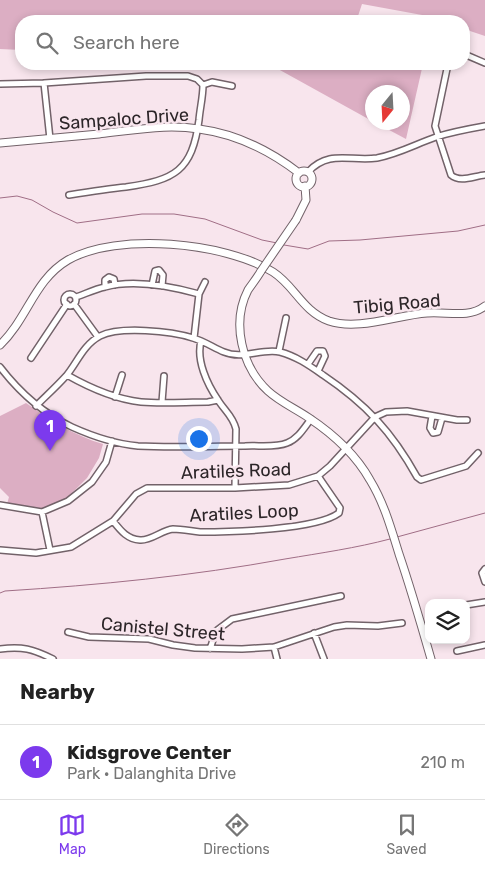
<!DOCTYPE html>
<html lang="en">
<head>
<meta charset="utf-8">
<style>
	:root { --surface:#fff; --page:#f2f2f2; --text:#222; --muted:#767676; --line:#e0e0e0; --accent:#7c3aed }
	body { margin:0; font-family:Rubik,sans-serif; background:var(--page); color:var(--text) }
	.controls { position:absolute; right:15px; bottom:15px; display:grid; overflow:hidden; border-radius:10px; box-shadow:0 2px 8px #0003 }
	.controls button { width:45px; height:45px; display:grid; place-items:center; padding:0; border:0; border-bottom:1px solid var(--line); background:var(--surface); color:var(--text); font:25px sans-serif }
	.compass { position:absolute; left:365px; top:85px; width:45px; height:45px; border-radius:50%; background:var(--surface); box-shadow:0 2px 8px #0003; rotate:198deg }
	.you { position:absolute; left:198px; top:438px; width:18px; height:18px; margin:-12px; border:4px solid #fff; border-radius:50%; background:#1a73e8; box-shadow:0 0 0 8px #1a73e833 }
	.badge { display:grid; place-items:center; width:32px; height:32px; border-radius:50%; background:var(--accent); color:#fff; font-size:16px; font-weight:700 }
	.pin { position:absolute; translate:-50% -41px; filter:drop-shadow(0 1px 2px #0008) }
	.pin::after { content:''; position:absolute; top:26px; width:18px; height:15px; background:inherit; clip-path:polygon(0 0,100% 0,50% 100%) }
	.list { margin:0; padding:0; list-style:none }
	h2 { display:flex; justify-content:space-between; align-items:center; height:65px; margin:0; padding:0 20px; font-size:21px }
	h2 small { font-size:16px; font-weight:400; color:var(--muted) }
	.list li { display:grid; grid-template-columns:32px 1fr auto; gap:15px; align-items:center; box-sizing:border-box; height:75px; padding:0 20px; border-top:1px solid var(--line) }
	.list b { display:block; font-size:19px; white-space:nowrap }
	.list p { margin:0; font-size:16px; white-space:nowrap; color:var(--muted) }
	.list em { font-size:16px; font-style:normal; color:var(--muted) }
	.icon { flex:none; width:28px; height:28px; fill:none; stroke:currentColor; stroke-width:2; stroke-linecap:round; stroke-linejoin:round }
	.map { position:relative; flex:none; width:485px; height:659px; overflow:hidden }
	.search { position:absolute; background:var(--surface); box-shadow:0 2px 8px #0003; left:15px; right:15px; top:15px; height:55px; display:flex; align-items:center; gap:12px; box-sizing:border-box; padding:0 18px; border-radius:20px; color:var(--muted); font-size:19px }
	.sheet { height:140px; background:var(--surface) }
	nav { display:flex; justify-content:space-around; align-items:center; box-sizing:border-box; height:70px; border-top:1px solid var(--line); background:var(--surface); font-size:14px; color:var(--muted) }
	nav a { display:grid; justify-items:center; gap:2px }
	nav .on { color:var(--accent) }
	.map>svg:first-child { display:block }
	.green { fill:#dcaec3 }
	.lines { fill:none; stroke-linecap:round; stroke-linejoin:round }
	.stream { stroke:#a06e86; stroke-width:1 }
	.street-casing { stroke:#726269; stroke-width:8 }
	.secondary-casing { stroke:#726269; stroke-width:9 }
	.street { stroke:#fff; stroke-width:5 }
	.secondary { stroke:#fff; stroke-width:7 }
	.secondary-bridge-casing { stroke:#726269; stroke-width:9; stroke-linecap:butt }
	.secondary-bridge { stroke:#fff; stroke-width:7 }
	.labels { text-anchor:middle; stroke-width:5; stroke-linejoin:round; paint-order:stroke }
	.street-label { font-size:18px; fill:#2c2528; stroke:#f8e5ed }
</style>
</head>
<body>
<div class="map">
<svg width="485" height="659" viewBox="0 0 485 659">
	<rect width="100%" height="100%" fill="#f8e5ed"/>
	<!-- green -->
	<path class="green" d="M0,0H485V36L464,29V21H444L433,17L362,4L358,16L364,21H21V50L0,49Z
		M269,64H423L406,139L376,123L402,122V92H372V121Z
		M26,403C50,420 75,436 103,444L99,458L87,478L67,498L42,509L7,504L9,497L0,488V416Z"/>
	<g class="lines">
		<!-- stream -->
		<path class="stream" d="M0,198L17,196L32,200L53,212L77,223L142,214H174L205,219L262,240L277,243
			M284,245L308,249L329,241L360,240L458,231L485,225
			M397,537L485,513
			M0,593L5,591C100,585 192,576 285,559C321,553 356,548 390,539"/>
		<!-- street casing -->
		<g class="street-casing">
			<path id="street" d="M464,54L485,63
				M448,64L435,126L451,175C460,183 474,176 485,175
				M44,83L50,139
				M0,84L44,83L146,76H188L197,79L203,85
				M203,85L212,82L232,86
				M308,172C329,149 351,162 377,158C398,154 416,144 436,137C452,132 468,129 485,126
				M69,195C88,192 107,189 126,187C175,180 192,171 199,120C200,108 203,97 203,85
				M152,285L155,271L159,270L163,275L162,286
				M105,286V280L109,277L114,279L115,285
				M64 300a6 6 0 1 1 12 0a6 6 0 1 1-12 0Z
				M76,297C85,294 95,289 105,287C134,279 170,286 199,294
				M74,304L98,337
				M194,338L199,294L205,282
				M201,341C196,360 207,384 218,400C224,410 233,416 236,429L235,488
				M279,351L286,318
				M31,358L67,304
				M308,364L317,351H323L325,356L318,371
				M0,367C20,393 42,413 72,427C92,436 117,444 138,446C173,448 210,446 245,446C258,445 275,448 287,443C298,439 304,428 311,419
				M67,375C90,388 114,399 141,402C162,404 186,402 208,402L218,400
				M115,397L122,375
				M162,402L164,376
				M36,406C46,396 56,387 66,376C77,363 83,345 100,336C120,326 171,331 193,338C204,341 214,348 224,352C243,360 261,348 280,352C296,356 310,366 323,375C366,404 392,432 417,477L421,480L466,466L478,453
				M432,416L430,428L433,433L438,432L442,418
				M0,505L42,512L68,501L92,482L106,462L112,441
				M42,512L50,550
				M113,521C121,531 127,539 140,540C151,541 162,530 173,529C181,529 191,531 200,532C230,532 316,530 339,513L340,508L318,476
				M0,550L36,553L71,547L113,521L136,494L147,488H235L289,485L318,476L330,466L375,417L386,412L407,411L457,420H467
				M485,569L482,573L485,582
				M466,605L485,602
				M68,632L89,637L149,639L173,645L195,648L242,649L274,647L334,627L347,625L378,626L402,623
				M314,633L324,659
				M274,647L277,659
				M0,649C22,646 33,649 53,659
				M210,649L216,631L232,619L341,596
				M457,651L485,645"/>
		</g>
		<!-- secondary casing -->
		<g class="secondary-casing">
			<path id="secondary" d="M0,143C33,140 66,137 99,134C131,130 166,124 199,129C237,134 269,150 299,173
				M296 179a8 8 0 1 1 16 0a8 8 0 1 1-16 0Z
				M296,220L306,200L305,186
				M261,271C257,278 252,284 248,290C231,323 242,367 268,391C280,402 296,409 309,418C333,434 356,455 370,480C384,503 391,528 399,554C411,589 421,624 431,659
				M0,345C28,318 34,280 68,260C117,232 225,242 273,272C295,286 302,311 329,321C358,331 397,315 427,313C446,311 468,319 485,306"/>
		</g>
		<!-- street -->
		<use href="#street" class="street"/>
		<!-- secondary -->
		<use href="#secondary" class="secondary"/>
		<!-- secondary-bridge casing -->
		<g class="secondary-bridge-casing">
			<path id="secondary-bridge" d="M261,271L296,220"/>
		</g>
		<!-- secondary-bridge -->
		<use href="#secondary-bridge" class="secondary-bridge"/>
	</g>
	<g class="labels">
		<!-- street labels -->
		<g class="street-label">
			<text transform="translate(124 119) rotate(-4)" y="6">Sampaloc Drive</text>
			<text transform="translate(397 304) rotate(-5)" y="6">Tibig Road</text>
			<text transform="translate(236 471) rotate(-2)" y="6">Aratiles Road</text>
			<text transform="translate(244 513) rotate(-3)" y="6">Aratiles Loop</text>
			<text transform="translate(163 629) rotate(5)" y="6">Canistel Street</text>
		</g>
	</g>
</svg>
<div class="controls">
<button><svg class="icon" aria-label="layers" viewBox="0 0 24 24"><path d="M12 4l9 5-9 5-9-5zM3 14l9 5 9-5"/></svg></button>
</div>
<svg class="compass" viewBox="-18 -18 36 36"><path d="M0-13l5 13h-10z" fill="#e53935"/><path d="M0 13l5-13h-10z" fill="#767676"/></svg>
<div class="you"></div>
<div class="pin badge" style="left:50px;top:451px">1</div>
<div class="search"><svg class="icon" aria-label="search" viewBox="0 0 24 24"><circle cx="10" cy="10" r="6"/><path d="M15 15l6 6"/></svg>Search here</div>
</div>
<section class="sheet">
<h2>Nearby<small></small></h2>
<ul class="list">
<li><span class="badge">1</span><div><b>Kidsgrove Center</b><p>Park · Dalanghita Drive</p></div><em>210 m</em></li>
</ul>
</section>
<nav>
<a class="on"><svg class="icon" aria-label="map" viewBox="0 0 24 24"><path d="M3 6l6-2 6 2 6-2v14l-6 2-6-2-6 2zM9 4v14M15 6v14"/></svg>Map</a>
<a><svg class="icon" aria-label="directions" viewBox="0 0 24 24"><path d="M12 3l9 9-9 9-9-9zM9 14v-3h6M13 9l2 2-2 2"/></svg>Directions</a>
<a><svg class="icon" aria-label="saved" viewBox="0 0 24 24"><path d="M7 4h10v16l-5-4-5 4z"/></svg>Saved</a>
</nav>
</body>
</html>
